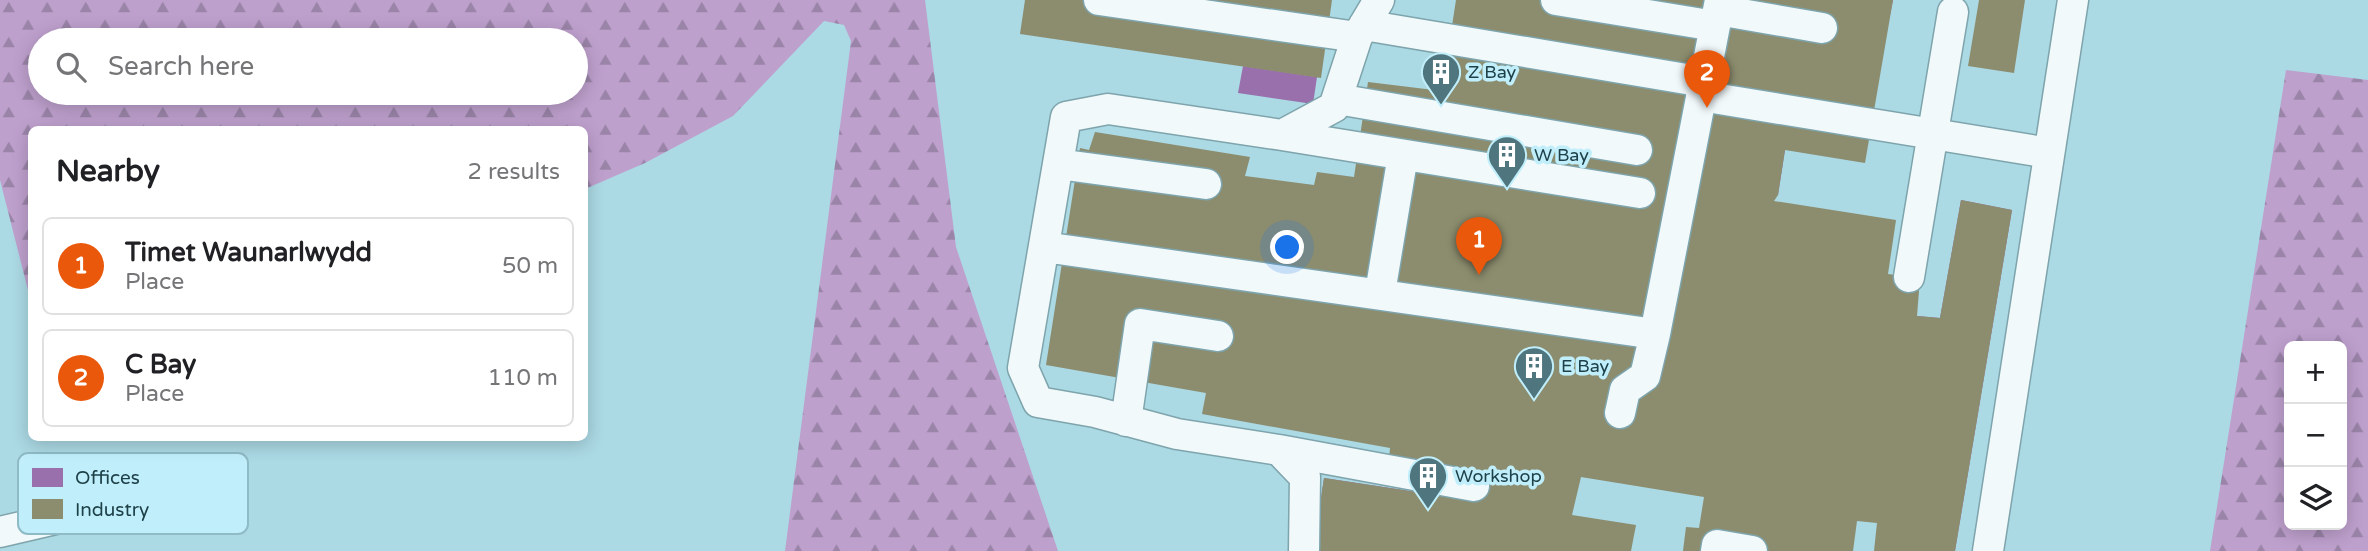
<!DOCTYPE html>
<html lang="en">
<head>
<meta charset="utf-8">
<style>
	:root { --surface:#fff; --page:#f2f2f2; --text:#202124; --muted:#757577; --line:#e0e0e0; --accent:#ea580c }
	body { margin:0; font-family:"Varela Round",sans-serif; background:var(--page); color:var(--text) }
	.controls { position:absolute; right:21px; bottom:21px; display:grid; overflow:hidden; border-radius:10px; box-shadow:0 4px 18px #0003 }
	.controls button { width:63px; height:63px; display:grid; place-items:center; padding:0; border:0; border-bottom:2px solid var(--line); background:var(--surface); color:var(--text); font:35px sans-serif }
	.you { position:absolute; left:1288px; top:248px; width:24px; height:24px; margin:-18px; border:5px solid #fff; border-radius:50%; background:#1a73e8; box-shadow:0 0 0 10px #1a73e833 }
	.badge { display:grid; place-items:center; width:46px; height:46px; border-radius:50%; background:var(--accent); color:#fff; font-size:23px; font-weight:700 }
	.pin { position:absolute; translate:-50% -58px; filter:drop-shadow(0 2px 4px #0008) }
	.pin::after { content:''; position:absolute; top:37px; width:24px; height:21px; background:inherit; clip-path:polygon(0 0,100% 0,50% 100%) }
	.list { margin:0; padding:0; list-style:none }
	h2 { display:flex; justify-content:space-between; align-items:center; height:91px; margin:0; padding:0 28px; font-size:30px }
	h2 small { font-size:23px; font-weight:400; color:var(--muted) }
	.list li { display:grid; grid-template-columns:46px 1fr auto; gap:21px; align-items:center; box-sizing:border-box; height:98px; margin:0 14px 14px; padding:0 14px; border:2px solid var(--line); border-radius:10px }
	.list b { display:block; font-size:26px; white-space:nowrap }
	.list p { margin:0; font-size:23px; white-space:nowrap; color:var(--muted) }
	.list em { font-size:23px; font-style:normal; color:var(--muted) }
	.icon { flex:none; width:38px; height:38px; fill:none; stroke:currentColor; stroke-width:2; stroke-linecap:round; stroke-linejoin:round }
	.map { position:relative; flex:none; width:2368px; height:551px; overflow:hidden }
	.search { position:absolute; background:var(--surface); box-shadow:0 4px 18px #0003; left:28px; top:28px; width:560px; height:77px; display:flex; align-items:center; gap:18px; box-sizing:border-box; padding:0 24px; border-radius:38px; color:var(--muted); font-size:26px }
	.panel { position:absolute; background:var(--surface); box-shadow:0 4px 18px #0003; left:28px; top:126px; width:560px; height:315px; border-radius:10px }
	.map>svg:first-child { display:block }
	.forest { fill:url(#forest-firs); fill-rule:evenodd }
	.offices { fill:#9970ab }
	.industry { fill:#8c8c6e }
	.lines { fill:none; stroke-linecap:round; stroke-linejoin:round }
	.minor-casing { stroke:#7ea4ac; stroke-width:33 }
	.minor { stroke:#f2f9fb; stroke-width:30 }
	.labels { text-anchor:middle; stroke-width:7; stroke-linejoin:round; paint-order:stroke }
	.poi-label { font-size:18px; fill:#1e4149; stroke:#c0effb; text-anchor:start }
	.key { fill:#c0effb; stroke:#8fbbc6; stroke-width:2 }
	.key-label { font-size:19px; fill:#1e4149 }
</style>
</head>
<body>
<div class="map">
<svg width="2368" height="551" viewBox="0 0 2368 551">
	<defs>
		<pattern id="forest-firs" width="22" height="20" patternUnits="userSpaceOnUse" patternTransform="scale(1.75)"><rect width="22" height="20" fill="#bea0cd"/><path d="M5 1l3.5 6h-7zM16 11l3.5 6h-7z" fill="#9a84a8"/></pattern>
	</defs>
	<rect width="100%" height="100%" fill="#abd9e4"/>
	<!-- forest -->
	<path class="forest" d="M0,0H925L956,247L1058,551H785L851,41L844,25L824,21L733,116L645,163L585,189L584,130H32L30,298L0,180ZM40,40H576V93H40Z
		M2286,70L2368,80V551H2210ZM2289,346H2342V525H2289Z"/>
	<!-- offices -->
	<path class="offices" d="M1808,0H1893L1890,15Z
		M1243,66L1317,77L1313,104L1238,93Z
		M1710,137L1785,150L1778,195L1701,183Z
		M1961,200L2012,210L1955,551H1875L1917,316L1940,318Z
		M1324,478L1437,495L1427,551H1313Z"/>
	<!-- industry -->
	<path class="industry" d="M1025,0H1332L1321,78L1020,34Z
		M1456,0H1893L1865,163L1785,150L1778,195L1774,201L1896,220L1888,274L1920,278L1917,316L1940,318L1961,200L2012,210L1955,551H1874L1877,523L1857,521L1853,551H1683L1686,527L1699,528L1704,497L1581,477L1572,515L1636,525L1631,551H1313L1324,478L1436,495L1441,467L1389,459L1390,448L1202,414L1206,393L1046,365L1080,148L1089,150L1095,132L1250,157L1245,176L1314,185L1317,172L1354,177L1368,82L1442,91Z
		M1979,0H2025L2014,73L1968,66Z"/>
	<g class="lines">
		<!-- minor casing -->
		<g class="minor-casing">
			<path id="minor" d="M1099,0L1357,37
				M1556,0L1715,26
				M1718,10L1822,28
				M1364,25L1704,82
				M1701,96L2049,153
				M1337,99L1637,150
				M1282,135L1640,193
				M1058,164L1206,184
				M1044,247L1655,334L1720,0
				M1909,277L1953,12
				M1380,293L1403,155
				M1620,413L1625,390L1645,376L1655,334
				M1126,421L1140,324L1218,336
				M1279,450L1474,486
				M0,532L99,509
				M1304,551L1305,477L1279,450L1177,434L1095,412L1038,402L1023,368L1066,117L1108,109L1282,135L1334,107L1357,37L1379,0
				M1716,551L1717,545L1752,551
				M1988,551L2073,0"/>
		</g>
		<!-- minor -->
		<use href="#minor" class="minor"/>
	</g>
	<!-- icons -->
	<defs>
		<g id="building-pin" transform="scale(2.0125)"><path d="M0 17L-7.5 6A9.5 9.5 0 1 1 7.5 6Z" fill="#4f767f" stroke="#c0effb"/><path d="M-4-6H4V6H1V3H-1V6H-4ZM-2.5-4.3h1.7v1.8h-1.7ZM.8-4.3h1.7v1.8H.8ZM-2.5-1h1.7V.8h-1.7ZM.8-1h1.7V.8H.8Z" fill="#fff"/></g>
	</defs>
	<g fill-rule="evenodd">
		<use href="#building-pin" x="1441" y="72"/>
		<use href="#building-pin" x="1507" y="155"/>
		<use href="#building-pin" x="1534" y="366"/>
		<use href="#building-pin" x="1428" y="476"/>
	</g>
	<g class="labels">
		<!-- poi labels -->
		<g class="poi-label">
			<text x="1468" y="78">Z Bay</text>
			<text x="1534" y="161">W Bay</text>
			<text x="1561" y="372">E Bay</text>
			<text x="1455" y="482">Workshop</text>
		</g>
	</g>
	<!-- legend -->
	<rect x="18" y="453" width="230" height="81" rx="10" class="key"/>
	<rect x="32" y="468" width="31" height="19" fill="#9970ab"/>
	<rect x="32" y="499" width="31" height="20" fill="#8c8c6e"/>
	<g class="key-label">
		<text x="75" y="484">Offices</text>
		<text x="75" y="516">Industry</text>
	</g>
</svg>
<div class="controls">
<button>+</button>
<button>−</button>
<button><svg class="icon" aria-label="layers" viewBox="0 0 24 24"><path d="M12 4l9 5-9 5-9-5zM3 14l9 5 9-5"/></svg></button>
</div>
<div class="you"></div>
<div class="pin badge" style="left:1479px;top:275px">1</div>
<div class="pin badge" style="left:1707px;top:108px">2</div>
<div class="search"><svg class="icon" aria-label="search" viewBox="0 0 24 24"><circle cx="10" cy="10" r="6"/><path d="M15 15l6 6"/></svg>Search here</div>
<section class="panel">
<h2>Nearby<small>2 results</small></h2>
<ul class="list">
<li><span class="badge">1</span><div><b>Timet Waunarlwydd</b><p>Place</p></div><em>50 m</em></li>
<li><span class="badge">2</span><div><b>C Bay</b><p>Place</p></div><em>110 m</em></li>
</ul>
</section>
</div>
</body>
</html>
